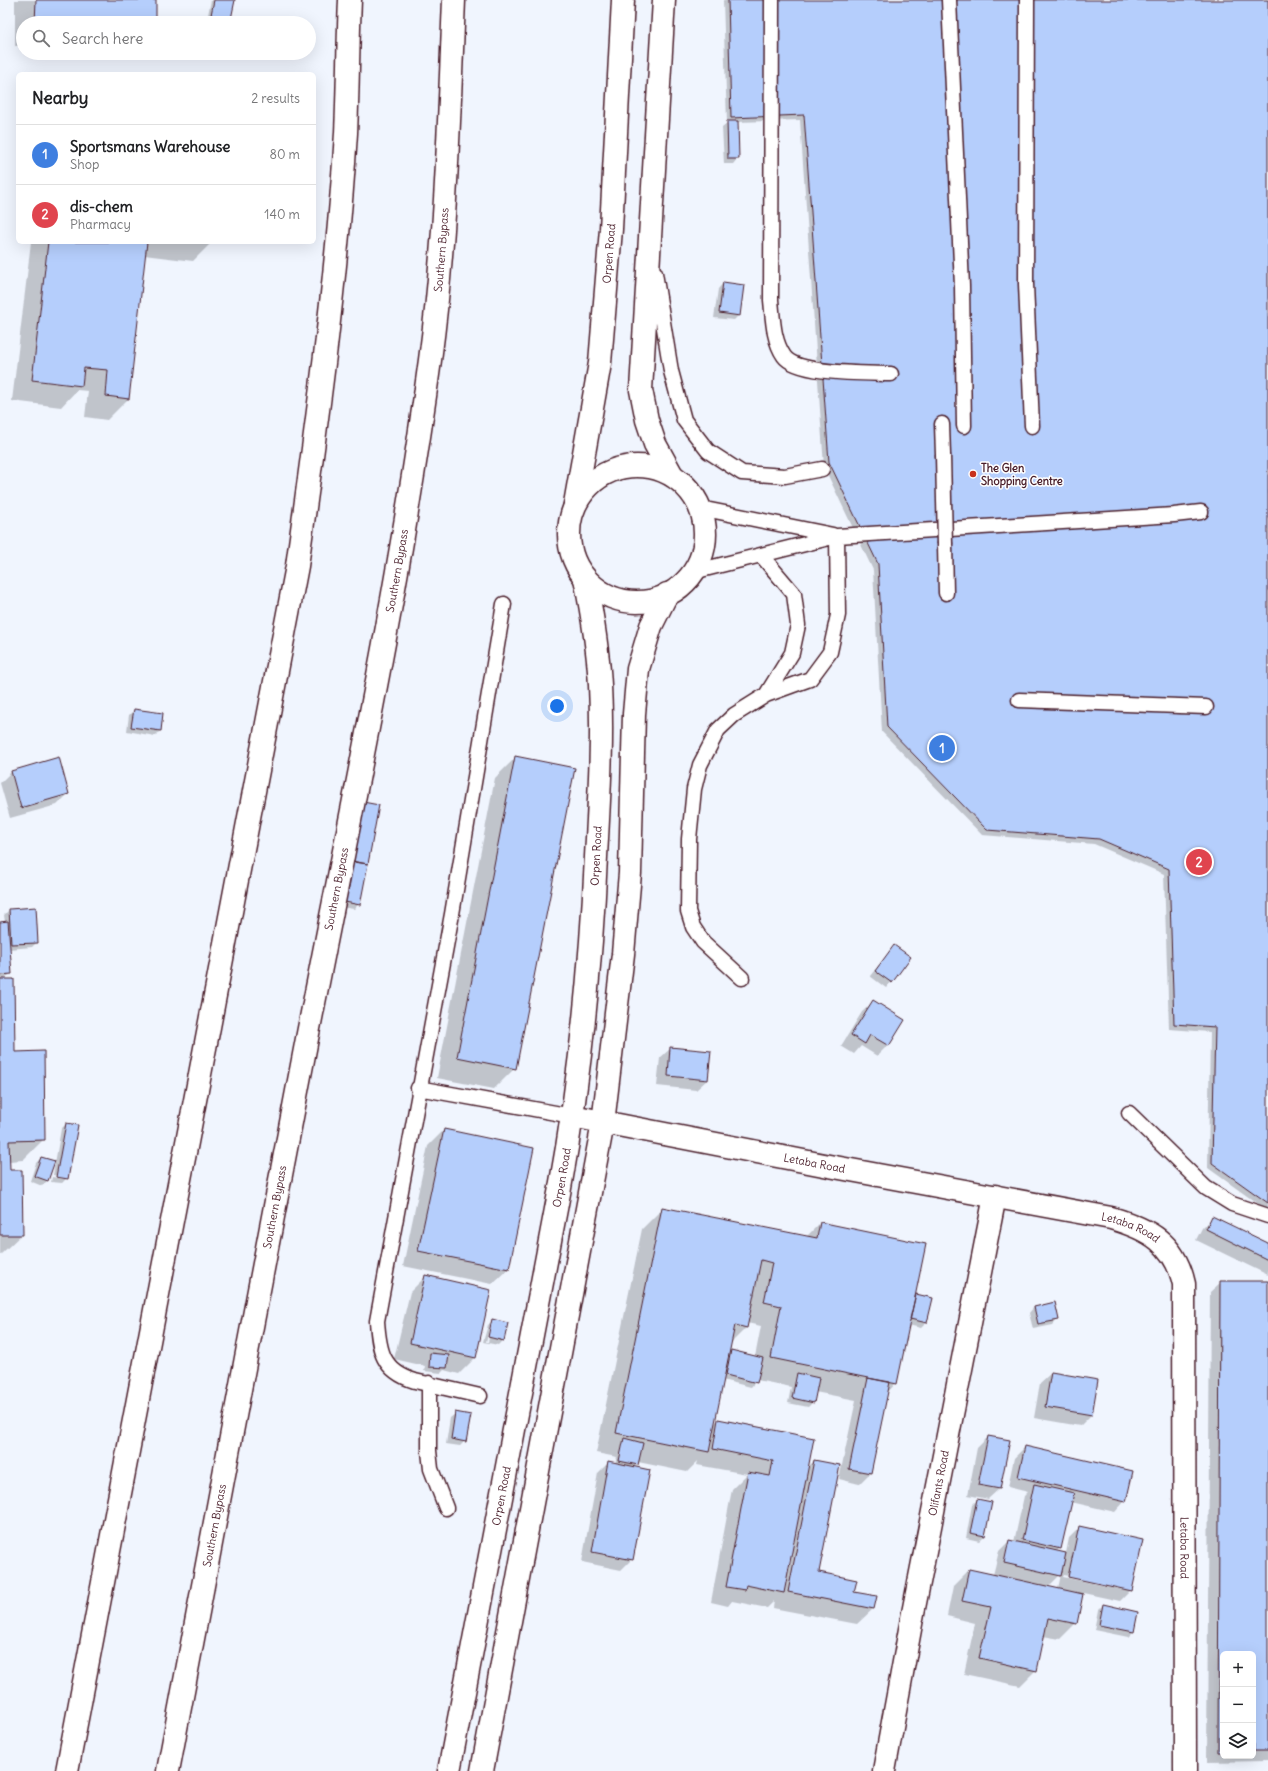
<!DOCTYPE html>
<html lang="en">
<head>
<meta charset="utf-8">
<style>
	:root { --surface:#fff; --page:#f6f6f6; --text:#202124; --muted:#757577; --line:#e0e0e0; --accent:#db2777 }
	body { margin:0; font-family:Delius,sans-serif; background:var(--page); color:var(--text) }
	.controls { position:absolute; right:12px; bottom:12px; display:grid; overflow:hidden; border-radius:6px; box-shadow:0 4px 16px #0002 }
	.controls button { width:36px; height:36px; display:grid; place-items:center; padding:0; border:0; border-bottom:1px solid var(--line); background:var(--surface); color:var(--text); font:20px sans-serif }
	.you { position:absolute; left:557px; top:706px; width:14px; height:14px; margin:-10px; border:3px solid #fff; border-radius:50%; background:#1a73e8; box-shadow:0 0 0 6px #1a73e833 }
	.badge { display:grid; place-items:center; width:26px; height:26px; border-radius:50%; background:var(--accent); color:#fff; font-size:13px; font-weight:700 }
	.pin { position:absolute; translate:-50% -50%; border:2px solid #fff; box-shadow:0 1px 4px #0006 }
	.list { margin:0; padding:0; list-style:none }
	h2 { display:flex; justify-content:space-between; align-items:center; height:52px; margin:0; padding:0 16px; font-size:17px }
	h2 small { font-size:13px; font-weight:400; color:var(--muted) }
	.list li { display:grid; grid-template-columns:26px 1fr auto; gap:12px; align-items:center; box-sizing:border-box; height:60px; padding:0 16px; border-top:1px solid var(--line) }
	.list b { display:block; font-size:15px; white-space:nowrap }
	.list p { margin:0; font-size:13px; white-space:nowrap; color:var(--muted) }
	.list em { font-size:13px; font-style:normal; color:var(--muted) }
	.icon { flex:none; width:22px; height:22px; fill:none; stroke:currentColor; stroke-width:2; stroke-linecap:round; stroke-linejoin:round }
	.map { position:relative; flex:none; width:1268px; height:1771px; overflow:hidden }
	.search { position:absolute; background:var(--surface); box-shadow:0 4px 16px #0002; left:16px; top:16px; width:300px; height:44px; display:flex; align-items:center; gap:10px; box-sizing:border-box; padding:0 14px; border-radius:22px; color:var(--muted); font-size:15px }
	.panel { position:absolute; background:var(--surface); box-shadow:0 4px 16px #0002; left:16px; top:72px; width:300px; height:172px; border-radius:6px }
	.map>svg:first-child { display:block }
	.shadow { fill:#0003; fill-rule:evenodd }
	.building { fill:#b5cefc; stroke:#4a1f2b }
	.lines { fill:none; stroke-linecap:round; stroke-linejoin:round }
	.service-casing { stroke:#4a1f2b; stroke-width:17 }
	.minor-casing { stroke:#4a1f2b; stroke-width:25 }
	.tertiary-casing { stroke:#4a1f2b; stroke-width:25 }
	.motorway-casing { stroke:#4a1f2b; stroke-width:25 }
	.service { stroke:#fff; stroke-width:14 }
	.minor { stroke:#fff; stroke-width:22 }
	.tertiary { stroke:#fff; stroke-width:22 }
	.motorway { stroke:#fff; stroke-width:22 }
	.service-bridge-casing { stroke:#4a1f2b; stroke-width:17; stroke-linecap:butt }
	.service-bridge { stroke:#fff; stroke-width:14 }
	.poi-dot { fill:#c8321e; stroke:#fff; stroke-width:1.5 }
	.labels { text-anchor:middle; stroke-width:3; stroke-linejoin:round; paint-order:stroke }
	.street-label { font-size:11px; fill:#4a1f2b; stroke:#fff }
	.poi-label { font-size:11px; font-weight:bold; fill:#4a1f2b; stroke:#fff; text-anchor:start }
</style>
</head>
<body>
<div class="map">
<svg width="1268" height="1771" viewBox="0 0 1268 1771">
	<rect width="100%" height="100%" fill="#f0f5fe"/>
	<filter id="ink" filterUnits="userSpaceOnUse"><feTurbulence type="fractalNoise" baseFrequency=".025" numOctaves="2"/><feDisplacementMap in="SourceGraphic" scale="8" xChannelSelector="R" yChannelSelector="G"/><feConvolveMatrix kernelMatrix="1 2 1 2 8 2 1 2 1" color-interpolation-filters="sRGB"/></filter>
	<g filter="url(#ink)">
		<!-- shadow -->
		<path class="shadow" d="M15,0H155V23H23V46H15Z
			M211,0H234L230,19L225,23L207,20Z
			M723,0H1268V1211L1208,1168L1210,1032L1169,1029L1164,874L1094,844L982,835L882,732L873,570L824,467L800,120L737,122L738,158L733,164H724L722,127L727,123Z
			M31,242H212L193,261L144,255L128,399L107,420L85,417L88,391L77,390L61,407L12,401Z
			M723,283L739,315L734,320L714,318L718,289Z
			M134,710L160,731L155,736L127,731L129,715Z
			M516,757L515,1068L494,1089L437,1078L495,778Z
			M58,759L68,794L57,805L10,818L0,783L11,772Z
			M358,809L367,863L359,904L354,909L341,907Z
			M9,910L37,942L32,947L9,949L11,973L4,980L14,1053L44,1139L23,1160L9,1161V1171L22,1234L0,1255V923L5,922L4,915Z
			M894,946L910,958L886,988L870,976Z
			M873,1002L903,1020L888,1045L877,1056L861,1046L854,1054L841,1046L862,1012Z
			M671,1048L707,1080L696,1090L657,1086L660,1058Z
			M66,1124L67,1178L62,1183L51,1182L52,1177L64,1179V1177L53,1175L61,1129Z
			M444,1130L508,1269L492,1284L403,1266L428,1146Z
			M41,1158L47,1181L42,1186L30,1181L36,1163Z
			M663,1208L806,1237L820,1223L914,1298L917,1295L932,1299L926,1323L921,1328L908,1325L896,1383L887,1393L870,1473L859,1484L839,1479L856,1400L815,1392L813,1402L808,1407L788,1403L791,1387L757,1380L751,1387L722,1380L713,1425L718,1420L807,1468L814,1461L818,1573L853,1592L873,1609L857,1624L773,1608L774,1601L767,1608L732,1601L728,1606L711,1602L732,1489L747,1474L697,1465L698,1461L687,1472L638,1462L634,1468L632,1559L621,1570L582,1562L598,1473L608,1463L615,1464L617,1457L596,1453L642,1229ZM747,1323L761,1326L755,1357L732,1351L728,1355L730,1344L747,1327Z
			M1213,1217L1268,1244V1275L1196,1240L1202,1228Z
			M426,1276L490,1291L475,1358L459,1374L444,1370L441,1373L424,1371L425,1366L394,1359L410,1292Z
			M1221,1282H1268V1761L1207,1762L1210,1292ZM1223,1654H1253V1756H1223Z
			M1034,1307L1058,1319L1053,1325L1033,1329L1029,1313Z
			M493,1320L503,1340L498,1345L483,1342L488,1325ZM490,1325H492L488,1342H486Z
			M1051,1373L1097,1380L1091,1415L1080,1426L1034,1418L1040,1383Z
			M456,1413L465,1441L460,1446L446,1444L450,1418Z
			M988,1437L999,1489L988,1499L968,1495L977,1448Z
			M1025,1447L1125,1501L1115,1512L1071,1502L1060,1548L1057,1551L1066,1553L1069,1538L1080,1527L1131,1590L1120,1601L1083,1593L1076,1623L1060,1639L1043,1636L1036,1670L1020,1686L964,1674L975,1623L947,1616L953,1586L969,1570L993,1575L999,1551L1009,1541L1014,1542L1024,1496L1028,1492L1008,1487L1014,1458ZM1061,1574L1058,1589L1048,1587ZM1064,1575L1125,1588V1590L1063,1577Z
			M977,1500L984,1536L979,1541L966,1538L972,1505Z
			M1103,1605L1133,1632L1128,1637L1094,1630L1098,1610Z"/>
		<!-- building -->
		<path class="building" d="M36,0H156V23H35Z
			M214,0H235L231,19L211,15Z
			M728,0H1268V1203L1212,1163L1215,1027L1174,1024L1169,869L1099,839L987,830L887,727L878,564L829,462L804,115L731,118Z
			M727,121H738L739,159H728Z
			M48,242H147L129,399L106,396L108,370L84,368L82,386L32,380Z
			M723,282L744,285L740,316L719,313Z
			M134,709L163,713L161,731L131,727Z
			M515,756L575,768L516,1069L457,1057Z
			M59,757L69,794L21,808L11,771Z
			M363,802L379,805L368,864L352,861Z
			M353,862L368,864L360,905L345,902Z
			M36,907L38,943L11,944L9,909Z
			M8,921L12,974L0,975V922Z
			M894,945L911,957L892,983L875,971Z
			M0,979H14L15,1052L44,1051L45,1140L9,1141L10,1170H22L23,1235H0Z
			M873,1000L905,1020L889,1046L870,1035L865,1044L851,1035Z
			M670,1047L711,1051L708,1080L668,1076Z
			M66,1123L78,1125L68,1179L56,1177Z
			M444,1129L534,1148L509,1269L418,1251Z
			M41,1157L55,1161L48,1181L34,1176Z
			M662,1207L817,1238L820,1222L926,1244L897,1384L771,1358L781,1306L764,1302L772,1263L761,1260L747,1328L735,1325L709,1452L616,1433Z
			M1212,1216L1268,1243V1260L1206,1229Z
			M425,1275L491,1290L476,1358L410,1343Z
			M1220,1281H1268V1751H1253V1654H1223V1752H1218Z
			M916,1294L933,1298L927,1323L910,1319Z
			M1055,1302L1059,1320L1038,1324L1034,1307Z
			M492,1319L508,1323L504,1341L488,1337Z
			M731,1350L763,1358L757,1383L726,1375Z
			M430,1353L449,1355L447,1368L429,1367Z
			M1051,1372L1098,1380L1092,1415L1045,1407Z
			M797,1373L819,1378L814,1403L792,1398Z
			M868,1378L890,1382L871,1473L849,1469Z
			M455,1412L471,1415L466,1442L451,1439Z
			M718,1419L814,1438L784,1593L746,1585L745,1590L726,1587L748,1472L770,1476L773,1461L713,1449Z
			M988,1436L1010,1440L1000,1489L978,1485Z
			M624,1438L643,1443L638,1465L619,1461Z
			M1025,1446L1133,1471L1126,1502L1018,1477Z
			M814,1460L840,1465L819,1572L857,1580L854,1592L877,1596L874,1609L788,1592Z
			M608,1461L650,1470L633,1560L592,1552Z
			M1034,1484L1074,1493L1061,1549L1022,1540Z
			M977,1499L992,1502L985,1536L970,1533Z
			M1079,1526L1143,1540L1132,1591L1068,1577Z
			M1009,1540L1066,1553L1061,1576L1004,1563Z
			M969,1569L1083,1594L1077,1624L1048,1618L1037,1671L979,1658L991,1607L962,1601Z
			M1103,1604L1138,1612L1134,1632L1099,1625Z"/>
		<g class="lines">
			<!-- service casing -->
			<g class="service-casing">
				<path id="service" d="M772,0L771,300C773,319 773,340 784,356C797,375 868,373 891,374
					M949,0L962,286L964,426
					M1027,0L1026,284L1032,426
					M655,273L671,371L684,420L708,451L742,473L785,476L822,469
					M942,424L943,455
					M700,508L833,535
					M945,544L946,593
					M761,555L794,594L798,625L792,653L766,695
					M693,572L837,536L1174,515L1201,512
					M1019,700L1206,707
					M742,978L703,942L693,927L688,911L689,839L694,789L700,765L718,730L734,715L766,695L810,679L830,652L838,615L837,536
					M418,1088L572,1116
					M1129,1113L1206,1188L1232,1204L1268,1216
					M429,1383V1451L431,1469L446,1508
					M480,1396L415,1381C382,1371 379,1350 377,1321L452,914L504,604"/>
			</g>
			<!-- minor casing -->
			<g class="minor-casing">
				<g id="minor">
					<path id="s1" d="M572,1116L829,1166L1111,1218C1149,1229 1175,1243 1184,1284L1185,1771"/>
					<path id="s2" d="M884,1771L913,1613L995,1196"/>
				</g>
			</g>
			<!-- tertiary casing -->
			<g class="tertiary-casing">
				<g id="tertiary">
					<path d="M664,0L641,390L647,420L655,444L672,475"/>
					<circle cx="637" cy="534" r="68"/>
					<path id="s3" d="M575,504L600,363L611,229L623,0"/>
					<path id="s4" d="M449,1771L560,1188C580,1079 591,968 596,857C599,800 603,742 600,685C598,648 592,613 585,578"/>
					<path d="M482,1771L603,1123L623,954L630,873L634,714L638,669L651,626L667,594"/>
				</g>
			</g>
			<!-- motorway casing -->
			<g class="motorway-casing">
				<g id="motorway">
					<path d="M67,1771L297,566C317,422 337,278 346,133C348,89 348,44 350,0"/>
					<path id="s5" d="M168,1771C214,1529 259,1286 306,1044C350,816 399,590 430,360C446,241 449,120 454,0"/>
				</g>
			</g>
			<!-- service -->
			<use href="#service" class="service"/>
			<!-- minor -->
			<use href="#minor" class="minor"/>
			<!-- tertiary -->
			<use href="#tertiary" class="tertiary"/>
			<!-- motorway -->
			<use href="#motorway" class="motorway"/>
			<!-- service-bridge casing -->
			<g class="service-bridge-casing">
				<path id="service-bridge" d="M943,455L945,544"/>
			</g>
			<!-- service-bridge -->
			<use href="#service-bridge" class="service-bridge"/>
		</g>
	</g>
	<!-- markers -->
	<circle class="poi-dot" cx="973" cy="474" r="4"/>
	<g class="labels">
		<!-- street labels -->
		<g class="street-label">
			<text dy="4" stroke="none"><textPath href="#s5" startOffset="1546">Southern Bypass</textPath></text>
			<text dy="4" stroke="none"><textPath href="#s3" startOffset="253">Orpen Road</textPath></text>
			<text dy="4" stroke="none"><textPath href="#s5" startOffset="1222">Southern Bypass</textPath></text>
			<text dy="4" stroke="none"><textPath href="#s4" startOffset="928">Orpen Road</textPath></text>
			<text dy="4" stroke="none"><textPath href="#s5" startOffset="898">Southern Bypass</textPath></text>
			<text dy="4" stroke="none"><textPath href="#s1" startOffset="247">Letaba Road</textPath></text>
			<text dy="4" stroke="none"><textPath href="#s4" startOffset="604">Orpen Road</textPath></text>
			<text dy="4" stroke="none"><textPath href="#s5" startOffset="574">Southern Bypass</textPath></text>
			<text dy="4" stroke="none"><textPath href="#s1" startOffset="570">Letaba Road</textPath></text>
			<text dy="4" stroke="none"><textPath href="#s2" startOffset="293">Olifants Road</textPath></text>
			<text dy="4" stroke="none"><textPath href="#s4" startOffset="280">Orpen Road</textPath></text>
			<text dy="4" stroke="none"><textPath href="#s5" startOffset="250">Southern Bypass</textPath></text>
			<text dy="4" stroke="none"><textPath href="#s1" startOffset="917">Letaba Road</textPath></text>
		</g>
		<!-- poi labels -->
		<g class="poi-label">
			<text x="981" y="472">The Glen<tspan x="981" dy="13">Shopping Centre</tspan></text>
		</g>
	</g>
</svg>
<div class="controls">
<button>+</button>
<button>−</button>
<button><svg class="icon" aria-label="layers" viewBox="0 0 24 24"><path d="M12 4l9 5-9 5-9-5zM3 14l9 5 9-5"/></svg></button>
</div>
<div class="you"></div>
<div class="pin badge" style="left:942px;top:748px;background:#3f7fe0">1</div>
<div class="pin badge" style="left:1199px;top:862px;background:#e0444e">2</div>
<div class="search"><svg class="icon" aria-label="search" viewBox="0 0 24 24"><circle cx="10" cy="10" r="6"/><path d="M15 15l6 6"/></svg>Search here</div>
<section class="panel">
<h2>Nearby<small>2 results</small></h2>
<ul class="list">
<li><span class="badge" style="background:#3f7fe0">1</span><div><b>Sportsmans Warehouse</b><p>Shop</p></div><em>80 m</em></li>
<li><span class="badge" style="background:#e0444e">2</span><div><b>dis-chem</b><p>Pharmacy</p></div><em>140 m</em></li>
</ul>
</section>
</div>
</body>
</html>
